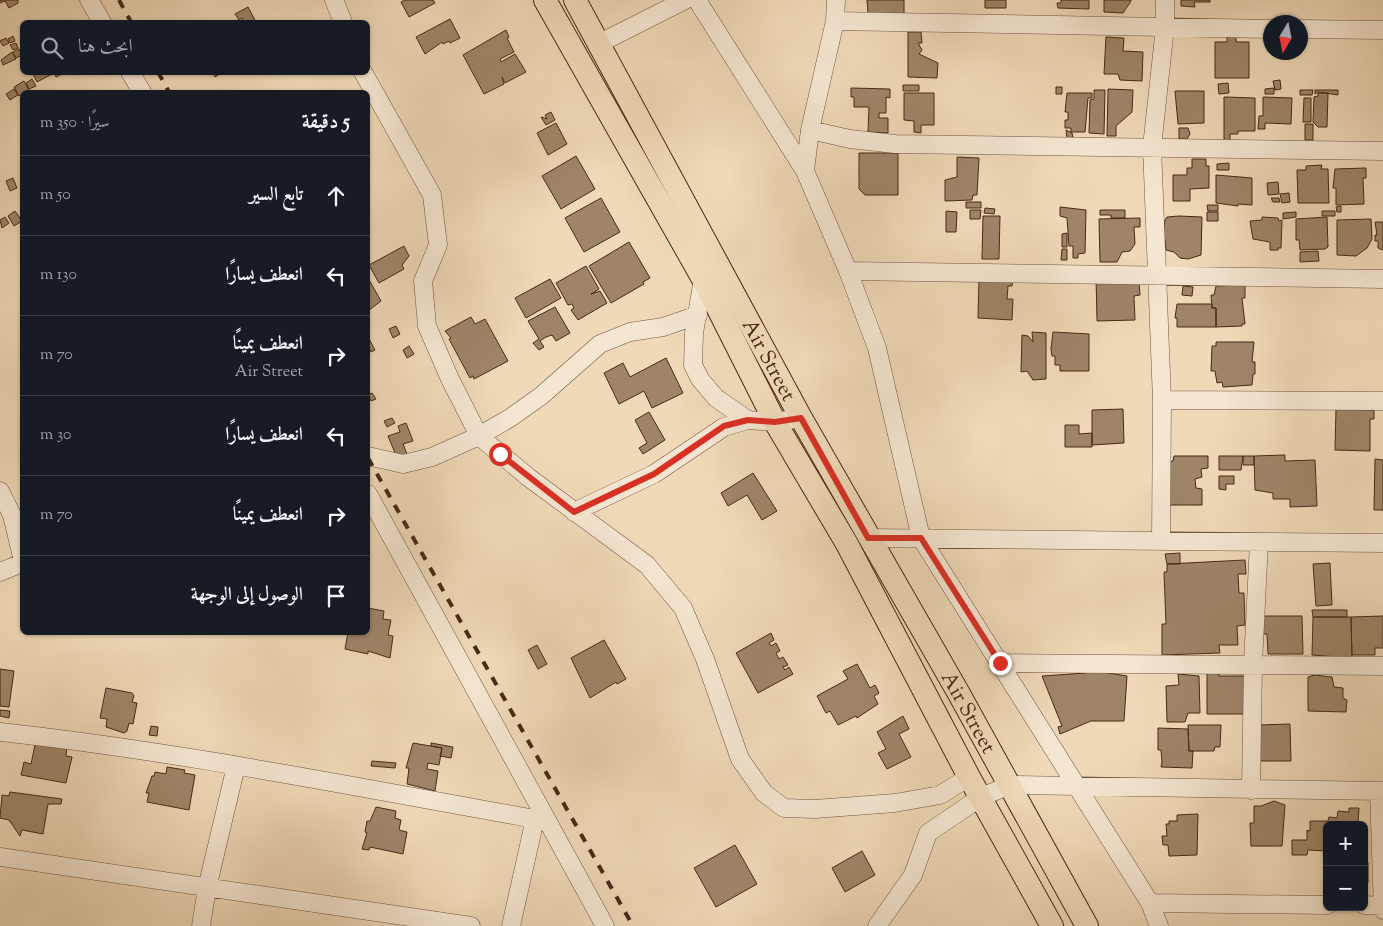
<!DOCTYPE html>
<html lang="ar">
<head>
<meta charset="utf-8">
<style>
	:root { --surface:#171b24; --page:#242831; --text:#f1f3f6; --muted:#9ea1a6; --line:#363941 }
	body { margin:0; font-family:"Sorts Mill Goudy",Amiri,serif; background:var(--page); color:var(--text); direction:rtl }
	.controls { position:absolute; right:15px; bottom:15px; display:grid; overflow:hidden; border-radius:8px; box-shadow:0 1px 4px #0004 }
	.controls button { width:45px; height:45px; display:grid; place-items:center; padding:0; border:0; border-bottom:1px solid var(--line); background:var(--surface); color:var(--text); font:25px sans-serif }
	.compass { position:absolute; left:1263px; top:15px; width:45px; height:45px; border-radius:50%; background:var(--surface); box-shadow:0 1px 4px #0004; rotate:190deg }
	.stop { position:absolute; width:15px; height:15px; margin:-11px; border:4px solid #d93025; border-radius:50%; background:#fff }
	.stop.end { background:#d93025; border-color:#fff; box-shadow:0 1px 5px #0008 }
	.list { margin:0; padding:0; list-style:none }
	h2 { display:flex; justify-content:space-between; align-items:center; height:65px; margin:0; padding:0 20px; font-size:21px }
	h2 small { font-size:16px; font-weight:400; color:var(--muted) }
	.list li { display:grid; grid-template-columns:32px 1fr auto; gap:15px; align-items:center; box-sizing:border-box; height:80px; padding:0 20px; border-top:1px solid var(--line) }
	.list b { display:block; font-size:19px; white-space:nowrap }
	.list p { margin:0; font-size:16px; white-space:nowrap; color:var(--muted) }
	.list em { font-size:16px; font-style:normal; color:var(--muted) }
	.icon { flex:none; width:28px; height:28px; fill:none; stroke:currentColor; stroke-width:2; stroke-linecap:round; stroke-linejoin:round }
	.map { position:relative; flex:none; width:1383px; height:926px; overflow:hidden; direction:ltr }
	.search { position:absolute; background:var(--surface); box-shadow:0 1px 4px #0004; left:20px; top:20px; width:350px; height:55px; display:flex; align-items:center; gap:12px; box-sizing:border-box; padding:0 18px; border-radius:8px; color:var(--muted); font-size:19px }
	.panel { position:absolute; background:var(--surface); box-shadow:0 1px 4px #0004; left:20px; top:90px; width:350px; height:545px; border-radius:8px; direction:rtl }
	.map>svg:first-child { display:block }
	.building { fill:#9e856a; stroke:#472915 }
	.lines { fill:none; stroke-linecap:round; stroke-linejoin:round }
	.minor-casing { stroke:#71553e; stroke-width:19 }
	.major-casing { stroke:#472915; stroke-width:24 }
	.minor { stroke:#f5e6d1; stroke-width:18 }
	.major { stroke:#efd9b8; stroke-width:22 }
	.rail { stroke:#472915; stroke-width:4; stroke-dasharray:9 9; stroke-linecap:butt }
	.route { stroke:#d93025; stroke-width:6 }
	.labels { text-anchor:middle; stroke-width:5; stroke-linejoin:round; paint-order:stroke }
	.street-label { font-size:21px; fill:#472915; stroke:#f5e6d1 }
</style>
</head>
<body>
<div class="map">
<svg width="1383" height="926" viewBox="0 0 1383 926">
	<rect width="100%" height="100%" fill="#efd9b8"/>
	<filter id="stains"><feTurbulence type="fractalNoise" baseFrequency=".004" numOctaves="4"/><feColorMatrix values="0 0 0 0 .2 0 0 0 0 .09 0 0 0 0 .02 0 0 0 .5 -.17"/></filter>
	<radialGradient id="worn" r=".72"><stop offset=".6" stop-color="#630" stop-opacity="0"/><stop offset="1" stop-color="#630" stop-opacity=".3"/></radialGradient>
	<!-- building -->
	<path class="building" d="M0,0H18V3L9,8L5,1L0,3Z
		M405,0H433L435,3L409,17L401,2Z
		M867,0H904V16L868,13Z
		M985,0H1006V8H985Z
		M1061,0H1089V9L1058,8L1057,3H1061Z
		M1104,0H1131V1L1123,13L1104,12Z
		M1181,0H1210V2H1194L1195,7L1181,6Z
		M248,7L256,22H240L243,21L242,18L239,20L235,14Z
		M450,19L460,38L450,43L449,41L443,44L442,42L425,54L416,37Z
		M506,30L509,37L507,38L514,52L500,59L501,62L515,54L526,72L505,83L502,77L504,84L484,94L463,55Z
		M908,32H921L922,43H918L922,50L919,54L938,63L937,78L908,77Z
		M13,36L15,41L10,43L8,39Z
		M1106,37L1124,38L1123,51L1143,52L1142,81L1120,80L1118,74H1104Z
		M1227,37H1236V42H1249V78H1215V42H1227Z
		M6,38L9,43L3,46L0,41Z
		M16,43L18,48L13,50L10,45Z
		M19,49L22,55L16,58L13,52Z
		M12,52L16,59L3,65L1,60Z
		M32,72H61L62,74L56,77L54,73L37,82Z
		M212,72H223L215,77Z
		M32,79L36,86L29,89L26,83Z
		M1280,80L1281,89L1275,90L1273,81Z
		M24,81L29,90L19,96L14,87Z
		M1228,83L1229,93L1219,94L1218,84Z
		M903,85H919V91H903Z
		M1056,87H1062V94H1056Z
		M851,88L890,89V98L886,97V113H879V118H888V133L868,132L869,107H854V97H851Z
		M1274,88V94H1265V89Z
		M14,89L18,95L10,100L6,94Z
		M1108,89L1133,90L1132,112L1116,126V136H1107Z
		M1094,90H1105L1104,134L1089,133L1090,100L1094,99Z
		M1300,90H1313L1312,95H1300Z
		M1315,90H1338V95L1318,92L1315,94Z
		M1175,91H1204V123L1178,124Z
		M904,93H934V125H921V133L914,132V121L904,120Z
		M1067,93H1092V98H1088L1085,132H1071V128H1065V120H1068V112H1065Z
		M1318,93H1328L1327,127H1318L1313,122L1314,97L1318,96Z
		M1224,97L1255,98V131H1238V134H1230V141H1224Z
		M1263,97L1292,98L1291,124L1265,123V129H1258L1259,116H1263Z
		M1304,98H1311V122H1303Z
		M551,112L555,120L546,125L541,117L547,119L545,115Z
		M556,123L567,144L548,155L537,133Z
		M1305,124H1313V140H1305Z
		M1179,128H1188L1190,134L1187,139H1179Z
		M1066,130L1072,133L1073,137L1067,138Z
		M859,153H898V195H865L859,189Z
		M576,156L595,189L561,209L542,176Z
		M957,157L979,158L977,195H973L972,200L945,201V180L957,177Z
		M1192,159H1206V166H1209V188L1190,189V201H1173V175H1187V168H1192Z
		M1229,163V170H1217V164Z
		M1322,165L1321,169H1328L1329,203H1298L1297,170H1306V166Z
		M1366,168V178H1363L1364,204L1336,205V188H1333L1335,169Z
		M1216,175L1252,178V205L1238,204V206L1216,203Z
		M13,178L17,188L10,191L6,181Z
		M1278,182L1279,194L1268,195L1267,183Z
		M1289,193L1290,202L1282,203L1280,194Z
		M601,198L620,232L584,252L565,218Z
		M1271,198H1279L1280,202H1273Z
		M966,202H981V208H966Z
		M1207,205H1218V211H1208Z
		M1341,206V212H1337L1336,207Z
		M1060,207L1086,210L1085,253L1078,254V258H1073V246H1069L1067,218L1060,216Z
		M985,208L995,209L994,214L984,213Z
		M970,210H981L980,219H970Z
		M1100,210H1125V218H1111V215H1100Z
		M15,211L22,221L14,226L8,216Z
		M946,211L957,212L956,232H946Z
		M1322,211H1335V216H1322Z
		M1207,212H1218V221H1207Z
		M1296,212V217L1283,219V213Z
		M983,216H1000L999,259H982Z
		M1179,216L1202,217L1201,255L1188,259L1180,258L1174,252L1166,250L1165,239H1163L1165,220L1167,217Z
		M5,217L9,223L2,228L0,220Z
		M1262,217L1278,218L1279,221L1282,220L1281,248H1278V250H1270V242L1253,239L1250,221L1262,220Z
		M1327,217L1328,247L1325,249L1300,250L1299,240H1296V219Z
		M1140,218V227H1134L1135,244L1130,251L1122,252L1117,262H1100L1099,219Z
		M1371,219L1372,239L1367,248L1356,256L1337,255V220Z
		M1375,222H1383V250L1378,248V241H1375V235H1377Z
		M1067,233V247H1062V234Z
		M629,242L650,278L643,282L644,284L611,303L589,266Z
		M404,246L409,256L402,265L404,269L379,283L369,265Z
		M1062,249H1067V260H1061Z
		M1318,251L1319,261L1300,262V252Z
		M586,266L599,289L591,294L600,291L607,303L578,320L571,310L574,308L572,304L568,305L556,283Z
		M1096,277L1139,281L1140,295L1134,296L1135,320L1097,321Z
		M368,278L381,301L368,311Z
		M979,278L1013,279L1012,286H1008L1007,299H1013L1012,320L978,318Z
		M550,279L561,298L526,318L515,298Z
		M1245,285V298H1242L1245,324H1242V326L1216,327V308H1212L1211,295H1214L1216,286Z
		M1183,286L1193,287L1192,296L1182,295Z
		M1177,304H1212V308H1216V327H1177V318H1175Z
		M555,307L570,333L556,341L552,335L546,337L540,341L544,347L539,350L533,343L539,339L528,321Z
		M471,317L475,324L485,319L508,361L474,379L473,376L470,378L449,339L451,338L445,331Z
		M396,326L400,334L393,338L389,329Z
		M1032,332L1046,333V379L1033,380L1027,371L1021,372L1022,335L1028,336L1033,342Z
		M1053,332L1089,334V371H1060V365H1055V356H1052L1051,349Z
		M369,339L375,350L371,352L368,346Z
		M1216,342H1254L1252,362H1255V374H1253L1252,385L1223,387L1222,382L1217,383L1215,371H1211L1212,346H1216Z
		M409,346L414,354L407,358L403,350Z
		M666,358L683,393L652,408L644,391L619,404L604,373L623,363L630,377Z
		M372,393L376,399L371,401L368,395Z
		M1123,409L1124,443L1092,445V410Z
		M1336,409L1374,410V419H1370V451L1335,450Z
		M649,412L665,440L643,454L639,448L647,443L635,420Z
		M392,418L395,423L387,427L384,421Z
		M406,423L413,441L403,444L407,454L391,460L395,453L388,436L400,432L398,426Z
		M1065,425H1079V434L1092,433V447H1065Z
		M1285,455V461L1315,460L1317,506L1290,507V499H1273V493L1255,490L1254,456Z
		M1174,456H1208V468L1201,469L1202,477L1195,479L1196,488L1202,489V505H1165V462L1173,461Z
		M1219,456H1243L1241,470H1219Z
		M1243,456H1254V465H1243Z
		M1375,459L1383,460V510H1374Z
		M753,473L777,511L762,520L747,495L728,506L721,493Z
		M1219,476H1234V484H1226V490L1219,489Z
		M1180,553V564H1167L1165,554Z
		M1245,560L1246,574H1238L1239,593H1244L1245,625L1237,626L1238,645H1219L1220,653L1162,655V624H1166L1164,572H1167V564Z
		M1330,563L1332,605L1316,606L1313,564Z
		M368,608L384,611L383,619L391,620L388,635L393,636L390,658L368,651V654L345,649L348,632H368Z
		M1312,610H1347V617H1313Z
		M1262,616H1302L1303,654H1268L1267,634H1263Z
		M1383,616V648H1375V655H1352L1351,617Z
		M1313,617H1351L1352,658L1312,655Z
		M771,633L774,640L769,643L771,646L776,643L780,651L776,653L779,659L783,657L788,665L783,667L785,670L789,667L793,674L758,693L736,653Z
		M604,640L626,679L617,684L616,682L590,698L571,658Z
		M537,645L547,664L538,669L528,650Z
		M857,664L870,688L875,685L879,693L874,696L878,704L857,718L856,716L838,725L830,711L826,713L817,696L848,679L843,671Z
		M1086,668L1108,669V673L1127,676L1124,721H1091L1060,734L1058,727L1062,726L1042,676L1086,673Z
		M0,669L14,671L9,707L0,706Z
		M1207,673H1219V676H1246V714H1207Z
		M1178,674L1199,676L1200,713H1188L1185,722H1167L1166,686L1179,685Z
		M1314,675L1332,677L1334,687L1343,688V698L1347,700L1346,712L1308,711V677Z
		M106,688L132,693L134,696L132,702L137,703L133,724L129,723L127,731L124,733L106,727L107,719L100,718Z
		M0,710L10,711L9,718L0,716Z
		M903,716L909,729L899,734L911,757L887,769L878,753L886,749L877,732Z
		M1290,724L1291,761H1258L1257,725Z
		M1188,725H1221L1220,747H1215L1214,751H1189Z
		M151,726L158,727L157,736L149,735Z
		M1158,728L1188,729L1189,751H1193L1192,768L1161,767L1162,762L1161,750H1158Z
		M36,740L67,745L66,756L72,757L66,783L21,775L24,762L31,764Z
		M413,743L442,748L439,765L428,763L427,769L438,771L435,791L407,784L409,768H406Z
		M431,743L453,747L451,758L440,756L442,748L431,746Z
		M372,761L396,763L395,768L371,766Z
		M167,767L185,770L184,773L195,775L189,810L147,802L149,793H146L152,776H154L155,772L166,774Z
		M10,792L62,799L61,804H48L43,834L22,830L20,836L9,820L0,818L2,795L9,796Z
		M1274,801L1285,805L1282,846H1251L1250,823H1254V806H1261Z
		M376,807L396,811L395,818L401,820L399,830L407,832L403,854L370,847L369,850L362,849L367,833L365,832L367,821H370Z
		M1349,808H1359L1358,825H1327V851L1308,850L1307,855H1292V840H1307V830L1310,831V821H1328L1329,817L1337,818L1338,811L1349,812Z
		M1198,814L1197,855L1169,856L1168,845H1163L1162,836H1167L1166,824H1169V821H1177V815Z
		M735,845L757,884L716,907L694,868Z
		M862,851L875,875L845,892L832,868Z
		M1364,863H1368V883L1364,886Z"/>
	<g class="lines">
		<!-- minor casing -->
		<g class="minor-casing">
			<path id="minor" d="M89,0L102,22
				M334,0L343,22
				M697,0L805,171L848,271L877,348L921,538L1150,903L1159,926
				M835,21L1270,29
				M1300,29L1383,30
				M598,44L685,0
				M130,72L142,92
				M363,72L432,195L438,245L423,281L427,326L450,379L479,436L528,477L647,565L683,608L705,659L740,759L764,793L784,808L815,809L895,803L940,795L969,777
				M810,130L850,139L895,144L1383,151
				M805,171L810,130L835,21L836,0
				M848,271L1383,279
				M706,274L703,279L694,333L693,365L700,379L716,398L748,420
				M1162,400L1383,401
				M368,456L403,464L432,457L479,436L510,418L541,396L600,344L630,332L663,327L698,315
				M0,491L12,515L22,557
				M368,494L605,926
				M574,512L654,474L724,427L748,420L775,422L801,418
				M868,538L1383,543
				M1161,540L1162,400L1152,147L1165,27V0
				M0,572L22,563
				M999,663L1383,666
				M0,732C184,752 365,789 547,821
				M1251,790L1253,664L1259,542
				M1379,791L1383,910
				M0,857L471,926
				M1150,903L1327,905
				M1364,905L1383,906
				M201,926L207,888L236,766
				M511,926L535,819
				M877,926L913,875L928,833L981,797L1010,785L1383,791"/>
		</g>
		<!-- major casing -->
		<g class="major-casing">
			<g id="major">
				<path d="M545,0L703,279L775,422L847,544L969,777L1052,926"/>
				<path id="s1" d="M575,0L801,418L958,692L1087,926"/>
			</g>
		</g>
		<!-- minor -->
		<use href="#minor" class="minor"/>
		<!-- major -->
		<use href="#major" class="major"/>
		<!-- rail -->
		<path class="rail" d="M119,0L131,22
			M158,72L169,92
			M368,458L633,926"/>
	</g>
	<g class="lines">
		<!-- route -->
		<path class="route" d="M500,454L574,512L654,474L724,426L748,420L775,422L801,418L868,538H921L1000,663"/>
	</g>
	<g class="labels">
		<!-- street labels -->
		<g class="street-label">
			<text dy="7" stroke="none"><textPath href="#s1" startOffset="409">Air Street</textPath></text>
			<text dy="7" stroke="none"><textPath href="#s1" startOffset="814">Air Street</textPath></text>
		</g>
	</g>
	<rect width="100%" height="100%" filter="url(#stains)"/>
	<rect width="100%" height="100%" fill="url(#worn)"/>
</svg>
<div class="controls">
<button>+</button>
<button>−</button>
</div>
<svg class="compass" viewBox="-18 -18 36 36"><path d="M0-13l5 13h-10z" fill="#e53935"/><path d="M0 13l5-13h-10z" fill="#9ea1a6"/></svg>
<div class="stop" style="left:500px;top:454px"></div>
<div class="stop end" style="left:1000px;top:663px"></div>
<div class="search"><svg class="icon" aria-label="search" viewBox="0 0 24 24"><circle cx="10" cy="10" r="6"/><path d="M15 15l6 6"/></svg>ابحث هنا</div>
<section class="panel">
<h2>5 دقيقة<small>سيرًا · 350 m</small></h2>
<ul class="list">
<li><svg class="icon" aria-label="ahead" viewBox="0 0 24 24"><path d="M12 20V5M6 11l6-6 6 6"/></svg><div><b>تابع السير</b></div><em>50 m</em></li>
<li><svg class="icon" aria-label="left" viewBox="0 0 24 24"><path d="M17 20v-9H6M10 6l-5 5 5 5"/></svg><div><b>انعطف يسارًا</b></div><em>130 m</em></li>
<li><svg class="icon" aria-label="right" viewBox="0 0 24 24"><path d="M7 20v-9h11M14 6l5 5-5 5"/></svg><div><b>انعطف يمينًا</b><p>Air Street</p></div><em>70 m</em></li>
<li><svg class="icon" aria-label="left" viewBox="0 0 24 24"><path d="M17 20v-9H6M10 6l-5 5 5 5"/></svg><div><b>انعطف يسارًا</b></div><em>30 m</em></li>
<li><svg class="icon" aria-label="right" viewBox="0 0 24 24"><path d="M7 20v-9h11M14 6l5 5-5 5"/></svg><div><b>انعطف يمينًا</b></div><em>70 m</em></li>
<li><svg class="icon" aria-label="arrive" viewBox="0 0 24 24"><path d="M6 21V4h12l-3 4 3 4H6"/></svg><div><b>الوصول إلى الوجهة</b></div></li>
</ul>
</section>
</div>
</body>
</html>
